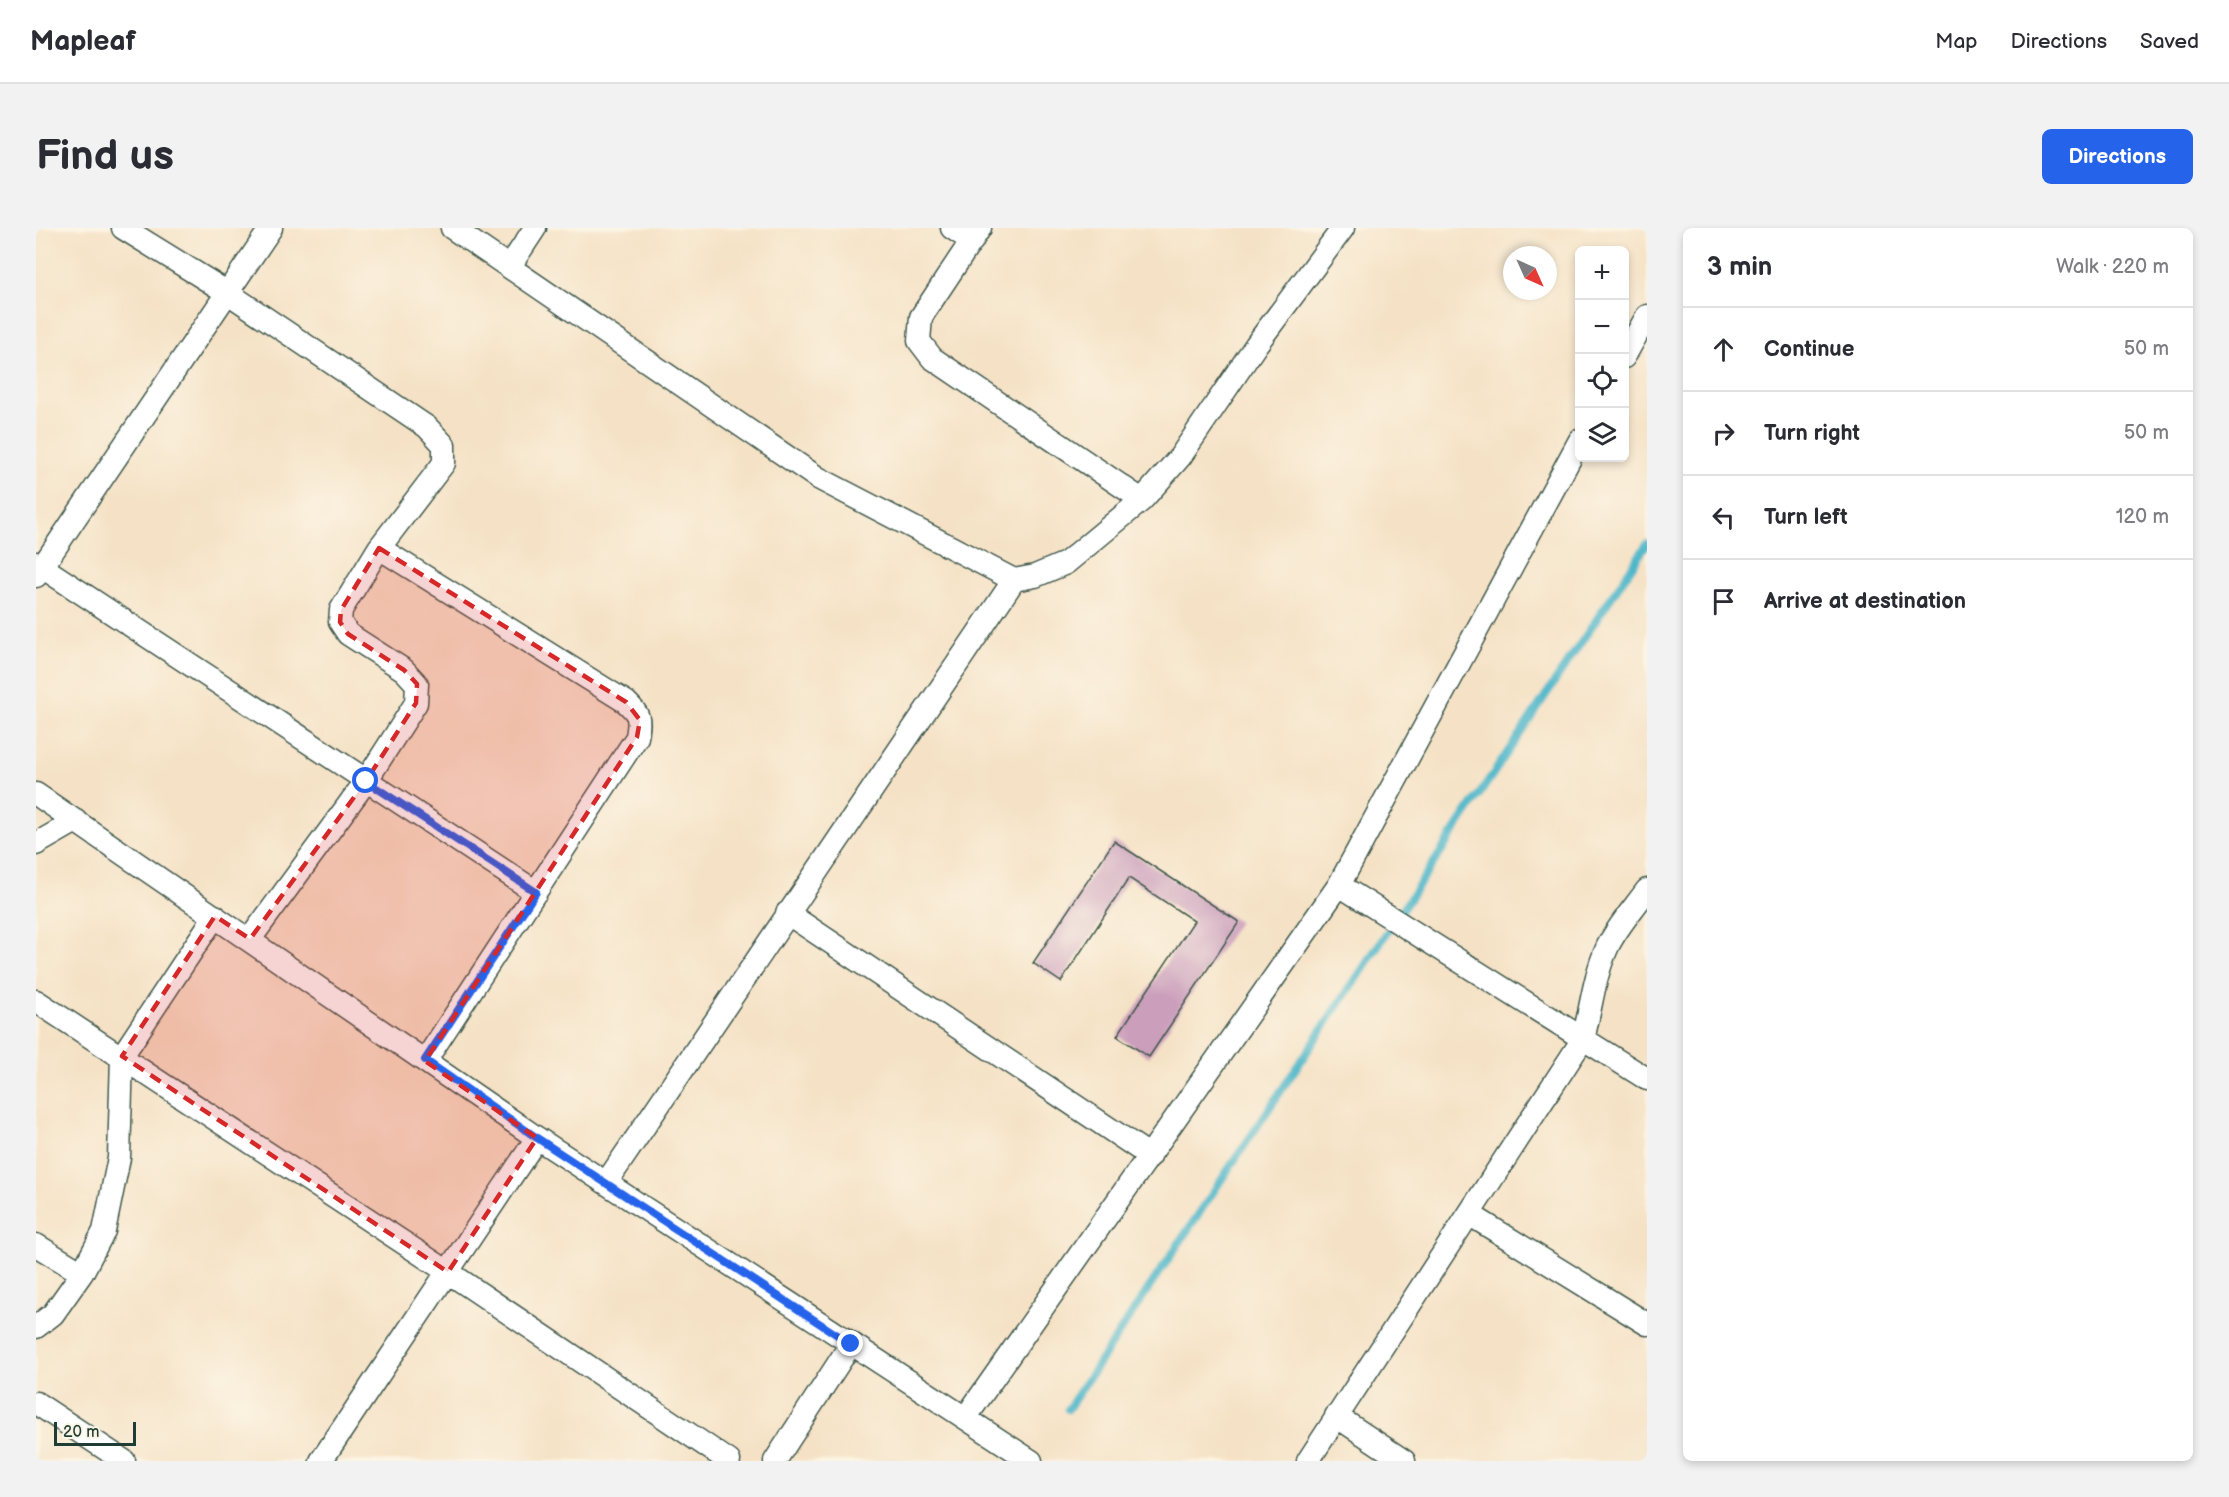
<!DOCTYPE html>
<html lang="en">
<head>
<meta charset="utf-8">
<style>
	:root { --surface:#fff; --page:#f2f2f3; --text:#2b2b33; --muted:#7c7c81; --line:#e1e1e2; --accent:#2563eb }
	body { margin:0; font-family:"Balsamiq Sans",sans-serif; background:var(--page); color:var(--text) }
	.controls { position:absolute; right:18px; top:18px; display:grid; overflow:hidden; border-radius:9px; box-shadow:0 3px 9px #0003 }
	.controls button { width:54px; height:54px; display:grid; place-items:center; padding:0; border:0; border-bottom:2px solid var(--line); background:var(--surface); color:var(--text); font:30px sans-serif }
	.compass { position:absolute; left:1467px; top:18px; width:54px; height:54px; border-radius:50%; background:var(--surface); box-shadow:0 3px 9px #0003; rotate:135deg }
	.scale { position:absolute; left:18px; bottom:15px; width:82px; box-sizing:border-box; padding-left:6px; border:3px solid #1f3d34; border-top:0; font-size:16px; line-height:21px; white-space:nowrap; color:#1f3d34; -webkit-text-stroke:4px #fcf5e5; paint-order:stroke }
	.stop { position:absolute; width:18px; height:18px; margin:-14px; border:4px solid #2563eb; border-radius:50%; background:#fff }
	.stop.end { background:#2563eb; border-color:#fff; box-shadow:0 2px 6px #0008 }
	.list { margin:0; padding:0; list-style:none }
	h2 { display:flex; justify-content:space-between; align-items:center; height:78px; margin:0; padding:0 24px; font-size:26px }
	h2 small { font-size:20px; font-weight:400; color:var(--muted) }
	.list li { display:grid; grid-template-columns:39px 1fr auto; gap:18px; align-items:center; box-sizing:border-box; height:84px; padding:0 24px; border-top:2px solid var(--line) }
	.list b { display:block; font-size:22px; white-space:nowrap }
	.list em { font-size:20px; font-style:normal; color:var(--muted) }
	.icon { flex:none; width:33px; height:33px; fill:none; stroke:currentColor; stroke-width:2; stroke-linecap:round; stroke-linejoin:round }
	.map { position:relative; flex:none; width:1611px; height:1233px; overflow:hidden; border-radius:9px }
	header { display:flex; align-items:center; gap:36px; box-sizing:border-box; height:84px; padding:0 30px; background:var(--surface); border-bottom:2px solid var(--line) }
	header strong { font-size:28px }
	nav { display:flex; gap:33px; margin-inline-start:auto; font-size:21px }
	.intro { display:flex; align-items:center; justify-content:space-between; box-sizing:border-box; height:144px; padding:0 36px }
	h1 { margin:0; font-size:42px }
	.button { padding:15px 27px; border-radius:9px; background:var(--accent); color:#fff; font-size:21px; font-weight:700 }
	main { display:flex; gap:36px; padding:0 36px }
	aside { flex:1; background:var(--surface); border-radius:9px; box-shadow:0 3px 9px #0003 }
	.map>svg:first-child { display:block }
	.lines { fill:none; stroke-linecap:round; stroke-linejoin:round }
	.stream { stroke:#4cb6c9; stroke-width:8 }
	.building { fill:#cb9fbb }
	.street-casing { stroke:#3f564a; stroke-width:25 }
	.street { stroke:#fff; stroke-width:22 }
	.route { stroke:#2563eb; stroke-width:8 }
	.marked { fill:#d62828; fill-opacity:0.2; stroke:#d62828; stroke-width:4.5; stroke-dasharray:12 8; stroke-linejoin:round }
</style>
</head>
<body>
<header>
<strong>Mapleaf</strong>
<nav><a>Map</a><a>Directions</a><a>Saved</a></nav>
</header>
<div class="intro"><h1>Find us</h1><a class="button">Directions</a></div>
<main>
<div class="map">
<svg width="1611" height="1233" viewBox="0 0 1611 1233">
	<rect width="100%" height="100%" fill="#fcf5e5"/>
	<filter id="ink" filterUnits="userSpaceOnUse"><feTurbulence type="fractalNoise" baseFrequency=".0167" numOctaves="2"/><feDisplacementMap in="SourceGraphic" scale="12" xChannelSelector="R" yChannelSelector="G"/><feConvolveMatrix kernelMatrix="1 2 1 2 8 2 1 2 1" color-interpolation-filters="sRGB"/></filter>
	<filter id="wash" filterUnits="userSpaceOnUse"><feTurbulence type="fractalNoise" baseFrequency=".008" numOctaves="4" result="noise"/><feDisplacementMap in="SourceGraphic" scale="24" xChannelSelector="R" yChannelSelector="G"/><feGaussianBlur stdDeviation="1.35" result="paint"/><feColorMatrix in="noise" values="0 0 0 0 0 0 0 0 0 0 0 0 0 0 0 0 0 1.4 0 .05"/><feComposite in="paint" operator="in"/></filter>
	<g filter="url(#wash)">
		<rect width="100%" height="100%" fill="#f5e2c6"/>
		<g class="lines">
			<!-- stream -->
			<path class="stream" d="M1032,1181L1611,316"/>
		</g>
		<g id="blocks">
			<!-- building -->
			<path class="building" d="M1078,613L1203,694L1113,829L1081,808L1158,693L1093,650L1025,754L997,735Z"/>
		</g>
	</g>
	<g filter="url(#ink)">
		<use href="#blocks" fill-opacity="0" stroke="#3f564a" stroke-width="1.5"/>
		<g class="lines">
			<!-- street casing -->
			<g class="street-casing">
				<path id="street" d="M87,0L192,65L391,199L408,217V235L343,320L305,382L304,394L312,406L368,442L381,456L380,475L330,553L214,711
					M416,0L782,250L978,352L999,348L1030,335L1106,272L1144,229L1220,117L1307,0
					M916,0L936,13
					M944,0L885,89L883,113L896,130L1106,272
					M474,38L499,0
					M1588,129L1611,88
					M343,320L590,474C604,487 604,490 601,509L389,833
					M0,335L500,664
					M0,348L235,0
					M0,566L501,910L995,1233
					M0,616L40,593
					M1303,657L1611,851
					M751,685L1114,928
					M0,773L412,1044L693,1233
					M570,955L978,352
					M1433,986L1611,1096
					M0,1017L46,1045
					M0,1099L17,1086L46,1045L68,1003L83,930L86,828L179,688
					M0,1175L88,1233
					M1300,1188L1368,1233
					M930,1189L1303,657L1544,212
					M285,1233L501,910
					M739,1233L815,1116
					M1272,1233L1547,811C1555,781 1558,748 1571,720C1580,700 1598,680 1611,662"/>
			</g>
			<!-- street -->
			<use href="#street" class="street"/>
		</g>
	</g>
	<g class="lines" filter="url(#ink)">
		<!-- route -->
		<path class="route" d="M330,553L500,664L389,832L501,910L815,1116"/>
	</g>
	<!-- marked area -->
	<path class="marked" d="M343,320L590,474L604,492L601,509L389,833L501,910L412,1044L86,828L179,688L214,711L330,553L380,475L381,456L368,442L312,406L304,394L305,382Z"/>
</svg>
<div class="controls">
<button>+</button>
<button>−</button>
<button><svg class="icon" aria-label="locate" viewBox="0 0 24 24"><circle cx="12" cy="12" r="6"/><path d="M12 2v4M12 18v4M2 12h4M18 12h4"/></svg></button>
<button><svg class="icon" aria-label="layers" viewBox="0 0 24 24"><path d="M12 4l9 5-9 5-9-5zM3 14l9 5 9-5"/></svg></button>
</div>
<svg class="compass" viewBox="-18 -18 36 36"><path d="M0-13l5 13h-10z" fill="#e53935"/><path d="M0 13l5-13h-10z" fill="#7c7c81"/></svg>
<div class="scale">20 m</div>
<div class="stop" style="left:330px;top:553px"></div>
<div class="stop end" style="left:815px;top:1116px"></div>
</div>
<aside>
<h2>3 min<small>Walk · 220 m</small></h2>
<ul class="list">
<li><svg class="icon" aria-label="ahead" viewBox="0 0 24 24"><path d="M12 20V5M6 11l6-6 6 6"/></svg><div><b>Continue</b></div><em>50 m</em></li>
<li><svg class="icon" aria-label="right" viewBox="0 0 24 24"><path d="M7 20v-9h11M14 6l5 5-5 5"/></svg><div><b>Turn right</b></div><em>50 m</em></li>
<li><svg class="icon" aria-label="left" viewBox="0 0 24 24"><path d="M17 20v-9H6M10 6l-5 5 5 5"/></svg><div><b>Turn left</b></div><em>120 m</em></li>
<li><svg class="icon" aria-label="arrive" viewBox="0 0 24 24"><path d="M6 21V4h12l-3 4 3 4H6"/></svg><div><b>Arrive at destination</b></div></li>
</ul>
</aside>
</main>
</body>
</html>
